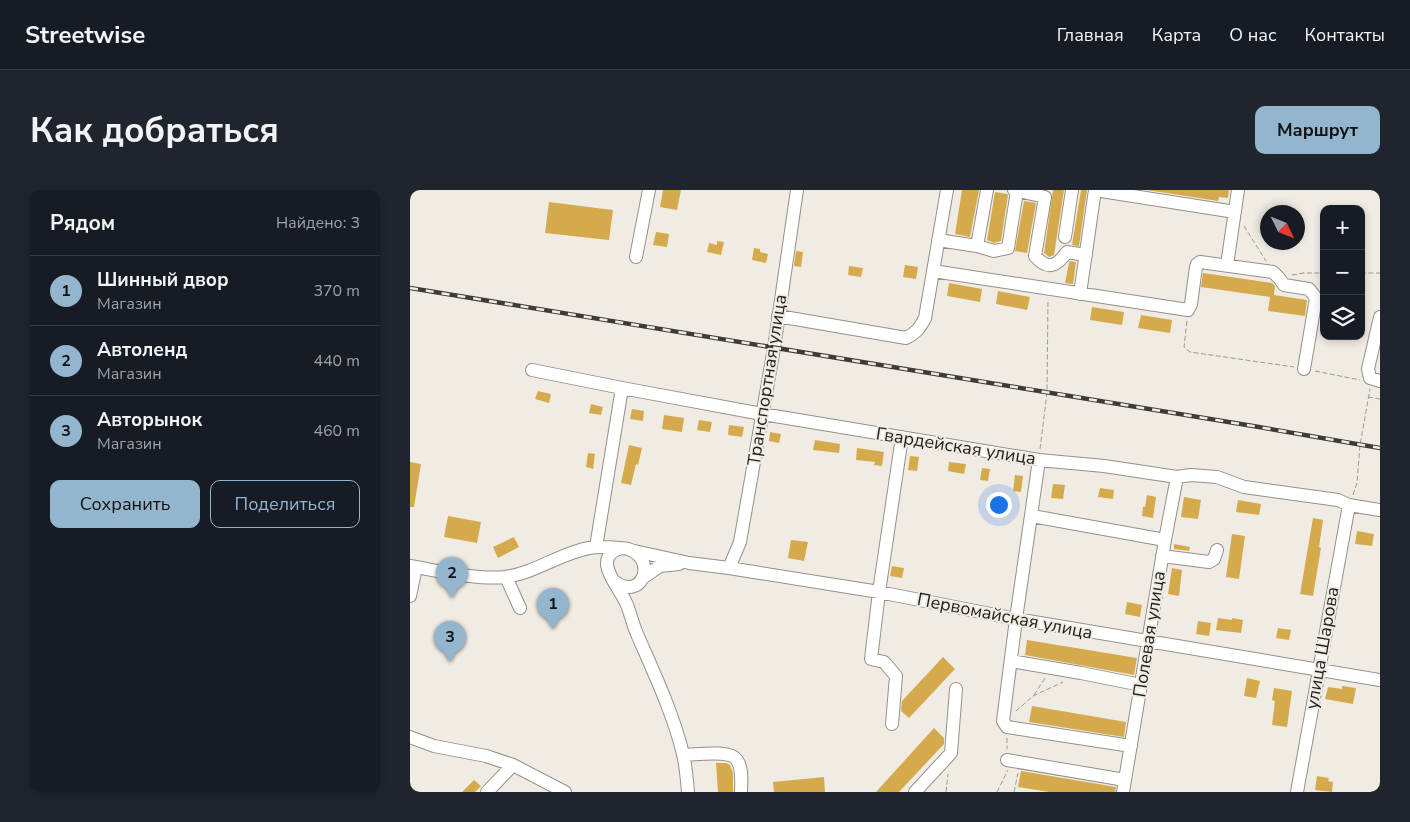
<!DOCTYPE html>
<html lang="ru">
<head>
<meta charset="utf-8">
<style>
	:root { --surface:#171b24; --page:#20242c; --text:#f1f3f6; --muted:#9ea1a6; --line:#363941; --accent:#93b5ce }
	body { margin:0; font-family:"Nunito Sans",sans-serif; background:var(--page); color:var(--text) }
	.controls { position:absolute; right:15px; top:15px; display:grid; overflow:hidden; border-radius:10px; box-shadow:0 2px 8px #0003 }
	.controls button { width:45px; height:45px; display:grid; place-items:center; padding:0; border:0; border-bottom:1px solid var(--line); background:var(--surface); color:var(--text); font:25px sans-serif }
	.compass { position:absolute; left:850px; top:15px; width:45px; height:45px; border-radius:50%; background:var(--surface); box-shadow:0 2px 8px #0003; rotate:133deg }
	.you { position:absolute; left:588px; top:314px; width:18px; height:18px; margin:-12px; border:4px solid #fff; border-radius:50%; background:#1a73e8; box-shadow:0 0 0 8px #1a73e833 }
	.badge { display:grid; place-items:center; width:32px; height:32px; border-radius:50%; background:var(--accent); color:#111; font-size:16px; font-weight:700 }
	.pin { position:absolute; translate:-50% -41px; filter:drop-shadow(0 1px 2px #0008) }
	.pin::after { content:''; position:absolute; top:26px; width:18px; height:15px; background:inherit; clip-path:polygon(0 0,100% 0,50% 100%) }
	.list { margin:0; padding:0; list-style:none }
	h2 { display:flex; justify-content:space-between; align-items:center; height:65px; margin:0; padding:0 20px; font-size:21px }
	h2 small { font-size:16px; font-weight:400; color:var(--muted) }
	.list li { display:grid; grid-template-columns:32px 1fr auto; gap:15px; align-items:center; box-sizing:border-box; height:70px; padding:0 20px; border-top:1px solid var(--line) }
	.list b { display:block; font-size:19px; white-space:nowrap }
	.list p { margin:0; font-size:16px; white-space:nowrap; color:var(--muted) }
	.list em { font-size:16px; font-style:normal; color:var(--muted) }
	.actions { display:flex; gap:10px; padding:15px 20px }
	.actions a { flex:1; padding:11px 0; border:1px solid var(--accent); border-radius:10px; text-align:center; font-size:18px; color:var(--accent) }
	.actions .main { background:var(--accent); color:#111 }
	.icon { flex:none; width:28px; height:28px; fill:none; stroke:currentColor; stroke-width:2; stroke-linecap:round; stroke-linejoin:round }
	.map { position:relative; flex:none; width:970px; height:602px; overflow:hidden; border-radius:10px }
	header { display:flex; align-items:center; gap:30px; box-sizing:border-box; height:70px; padding:0 25px; background:var(--surface); border-bottom:1px solid var(--line) }
	header strong { font-size:24px }
	nav { display:flex; gap:28px; margin-inline-start:auto; font-size:18px }
	.intro { display:flex; align-items:center; justify-content:space-between; box-sizing:border-box; height:120px; padding:0 30px }
	h1 { margin:0; font-size:35px }
	.button { padding:12px 22px; border-radius:10px; background:var(--accent); color:#111; font-size:18px; font-weight:700 }
	main { display:flex; gap:30px; padding:0 30px }
	aside { flex:1; background:var(--surface); border-radius:10px; box-shadow:0 2px 8px #0003 }
	.map>svg:first-child { display:block }
	.building { fill:#d5aa4d }
	.lines { fill:none; stroke-linecap:round; stroke-linejoin:round }
	.minor-casing { stroke:#949089; stroke-width:14 }
	.path { stroke:#9c9892; stroke-width:1; stroke-dasharray:5 2.5; stroke-linecap:butt }
	.minor { stroke:#fff; stroke-width:12 }
	.rail-casing { stroke:#3d3a37; stroke-width:4.5 }
	.rail { stroke:#f0ece4; stroke-width:2.5; stroke-dasharray:8; stroke-linecap:butt }
	.labels { text-anchor:middle; stroke-width:4; stroke-linejoin:round; paint-order:stroke }
	.street-label { font-size:18px; fill:#211f1c; stroke:#f0ece4 }
</style>
</head>
<body>
<header>
<strong>Streetwise</strong>
<nav><a>Главная</a><a>Карта</a><a>О нас</a><a>Контакты</a></nav>
</header>
<div class="intro"><h1>Как добраться</h1><a class="button">Маршрут</a></div>
<main>
<aside>
<h2>Рядом<small>Найдено: 3</small></h2>
<ul class="list">
<li><span class="badge">1</span><div><b>Шинный двор</b><p>Магазин</p></div><em>370 m</em></li>
<li><span class="badge">2</span><div><b>Автоленд</b><p>Магазин</p></div><em>440 m</em></li>
<li><span class="badge">3</span><div><b>Авторынок</b><p>Магазин</p></div><em>460 m</em></li>
</ul>
<div class="actions"><a class="main">Сохранить</a><a>Поделиться</a></div>
</aside>
<div class="map">
<svg width="970" height="602" viewBox="0 0 970 602">
	<rect width="100%" height="100%" fill="#f0ece4"/>
	<!-- building -->
	<path class="building" d="M253,0H271L267,20L250,17Z
		M552,0H569L560,47L545,44Z
		M643,0H654L644,65L639,67L634,63Z
		M671,0H677L669,56L662,55Z
		M737,0H819L818,8L809,7L808,11Z
		M585,2L597,4L598,5L591,51L584,53L577,50Z
		M614,11L626,13L617,63L605,61Z
		M139,12L203,20L199,50L135,43Z
		M246,42L259,44L257,57L243,55Z
		M307,51L314,52L311,65L297,62L299,53L307,55Z
		M344,58L350,59V62L358,64L356,73L342,70Z
		M386,61L393,62L391,77L384,76Z
		M660,71L666,72L663,94L655,93L659,73Z
		M495,75L508,77L506,89L493,87Z
		M439,76L453,78L451,87L438,85Z
		M793,83L862,93L865,96L864,105L897,110L895,126L858,121L860,107L791,97Z
		M539,93L572,99L570,112L537,106Z
		M588,101L620,107L617,120L586,114Z
		M682,117L714,122L712,135L680,130Z
		M731,125L762,130L760,143L728,138Z
		M128,201L141,204L139,213L125,209Z
		M181,214L193,217L191,225L179,223Z
		M222,219L234,221L233,231L220,229Z
		M254,225L274,228L272,242L252,239Z
		M289,230L302,232L300,242L287,240Z
		M319,235L334,237L332,247L318,245Z
		M360,242L371,244L369,253L359,251Z
		M405,250L430,254L429,263L403,260Z
		M219,255L232,258L228,275L226,274L221,295L211,293Z
		M447,258L474,262L472,276L464,275L465,272L446,270Z
		M178,263L185,264L183,279L176,277Z
		M500,266L509,267L507,281L498,280Z
		M0,272L11,274L4,317H0Z
		M539,272L556,274L554,284L538,281Z
		M572,278L580,279L578,291L570,290Z
		M605,285L613,286L611,302L603,301Z
		M643,294L655,295L653,309L641,308Z
		M690,298L704,300L703,309L688,307Z
		M737,305L746,307L743,328L732,326L733,317H735Z
		M774,307L791,310L788,329L771,327Z
		M828,310L851,314L849,325L826,322Z
		M38,326L71,332L67,353L34,347Z
		M903,328L913,330L909,357L911,358L903,406L890,404Z
		M947,341L964,344L962,356L945,354Z
		M822,344L835,346L829,389L816,387Z
		M104,347L109,357L88,368L83,357Z
		M381,350L398,352L394,371L378,368Z
		M764,354L780,357L779,361L764,359Z
		M482,376L494,378L492,388L480,386Z
		M762,378L772,380L769,406L758,404Z
		M717,412L732,415L730,427L715,424Z
		M808,428L822,430V428L833,430L831,443L806,440Z
		M788,431L801,433L799,446L786,444Z
		M868,438L881,440L879,450L866,448Z
		M617,450L727,468L724,485L615,465Z
		M533,467L545,479L499,528L491,521L492,511Z
		M837,488L850,491L846,508L834,506Z
		M932,496L946,498L943,514L915,509L918,497L932,499Z
		M864,498L882,501L877,537L862,535L865,511L862,510Z
		M622,516L716,532L714,547L619,532Z
		M524,538L534,548V554L489,602H466Z
		M306,573H316L320,575L323,583V602H308Z
		M611,581L706,597L705,602H639L608,597Z
		M907,586L919,588L918,591L923,592L922,602L905,600Z
		M414,587L415,602H364L363,592Z
		M64,590L71,596L65,602H52Z"/>
	<g class="lines">
		<!-- minor casing -->
		<g class="minor-casing">
			<path id="minor" d="M604,0L635,7L625,66C638,81 647,76 657,62L676,65
				M685,0L825,22
				M655,47L662,0
				M528,50L567,56L584,61L598,58L607,1
				M567,56L577,0
				M226,67L239,0
				M817,75L828,0
				M523,81L778,120L781,114L786,77L787,74L790,72L863,82L869,88L874,95L899,99L906,108L894,179
				M670,104L685,0
				M368,126L496,148C506,143 510,138 515,128L537,0
				M970,127L958,179L960,188L970,191
				M122,180L212,198L352,224L629,270L694,276L767,287L781,285L807,287L834,297L928,310L939,315L970,320
				M629,270L606,429L593,531L597,537L721,556
				M622,326L755,350
				M186,357L212,198
				M220,360L279,373L319,378L469,402L606,429L970,490
				M752,366L799,372L804,369L807,360
				M0,376C29,381 67,390 95,387C125,383 151,363 179,358C189,356 199,357 210,358
				M319,378L330,352L364,158L387,0
				M96,387L110,418
				M234,387L250,376L269,374
				M204,391C230,412 248,373 221,360C210,355 196,362 197,375C199,389 212,402 217,415C221,425 223,435 227,444C244,483 263,523 273,564C276,577 277,590 278,602
				M0,406L6,377
				M601,471L671,483L731,495
				M482,534L486,486L474,472L461,469L469,402L492,247
				M0,547L24,556L76,566L103,575L155,602
				M273,565C286,565 320,559 327,570C333,579 331,593 331,602
				M597,570L715,590
				M77,602L103,575
				M505,602L541,563L546,499
				M713,602L755,350L767,287
				M887,602L939,315"/>
		</g>
		<!-- path -->
		<path class="path" d="M834,36L856,71
			M951,83H970
			M882,85L893,83H914
			M777,131L774,157L780,162L884,177
			M905,181L950,190
			M958,207L970,209
			M630,259L637,203L638,109
			M943,305L947,293L950,255L960,199
			M624,505L635,488
			M606,521L623,506L653,492
			M597,548V559
			M536,602L538,584
			M587,602L598,580
			M604,602L608,583"/>
		<!-- minor -->
		<use href="#minor" class="minor"/>
		<!-- rail casing -->
		<g class="rail-casing">
			<path id="rail" d="M0,98L843,236L970,258"/>
		</g>
		<!-- rail -->
		<use href="#rail" class="rail"/>
	</g>
	<g class="labels">
		<!-- street labels -->
		<g class="street-label">
			<text transform="translate(357 190) rotate(-81)" y="6">Транспортная улица</text>
			<text transform="translate(546 256) rotate(9)" y="6">Гвардейская улица</text>
			<text transform="translate(595 426) rotate(11)" y="6">Первомайская улица</text>
			<text transform="translate(739 444) rotate(-81)" y="6">Полевая улица</text>
			<text transform="translate(912 458) rotate(-80)" y="6">улица Шарова</text>
		</g>
	</g>
</svg>
<div class="controls">
<button>+</button>
<button>−</button>
<button><svg class="icon" aria-label="layers" viewBox="0 0 24 24"><path d="M12 4l9 5-9 5-9-5zM3 14l9 5 9-5"/></svg></button>
</div>
<svg class="compass" viewBox="-18 -18 36 36"><path d="M0-13l5 13h-10z" fill="#e53935"/><path d="M0 13l5-13h-10z" fill="#9ea1a6"/></svg>
<div class="you"></div>
<div class="pin badge" style="left:143px;top:439px">1</div>
<div class="pin badge" style="left:42px;top:408px">2</div>
<div class="pin badge" style="left:40px;top:472px">3</div>
</div>
</main>
</body>
</html>
